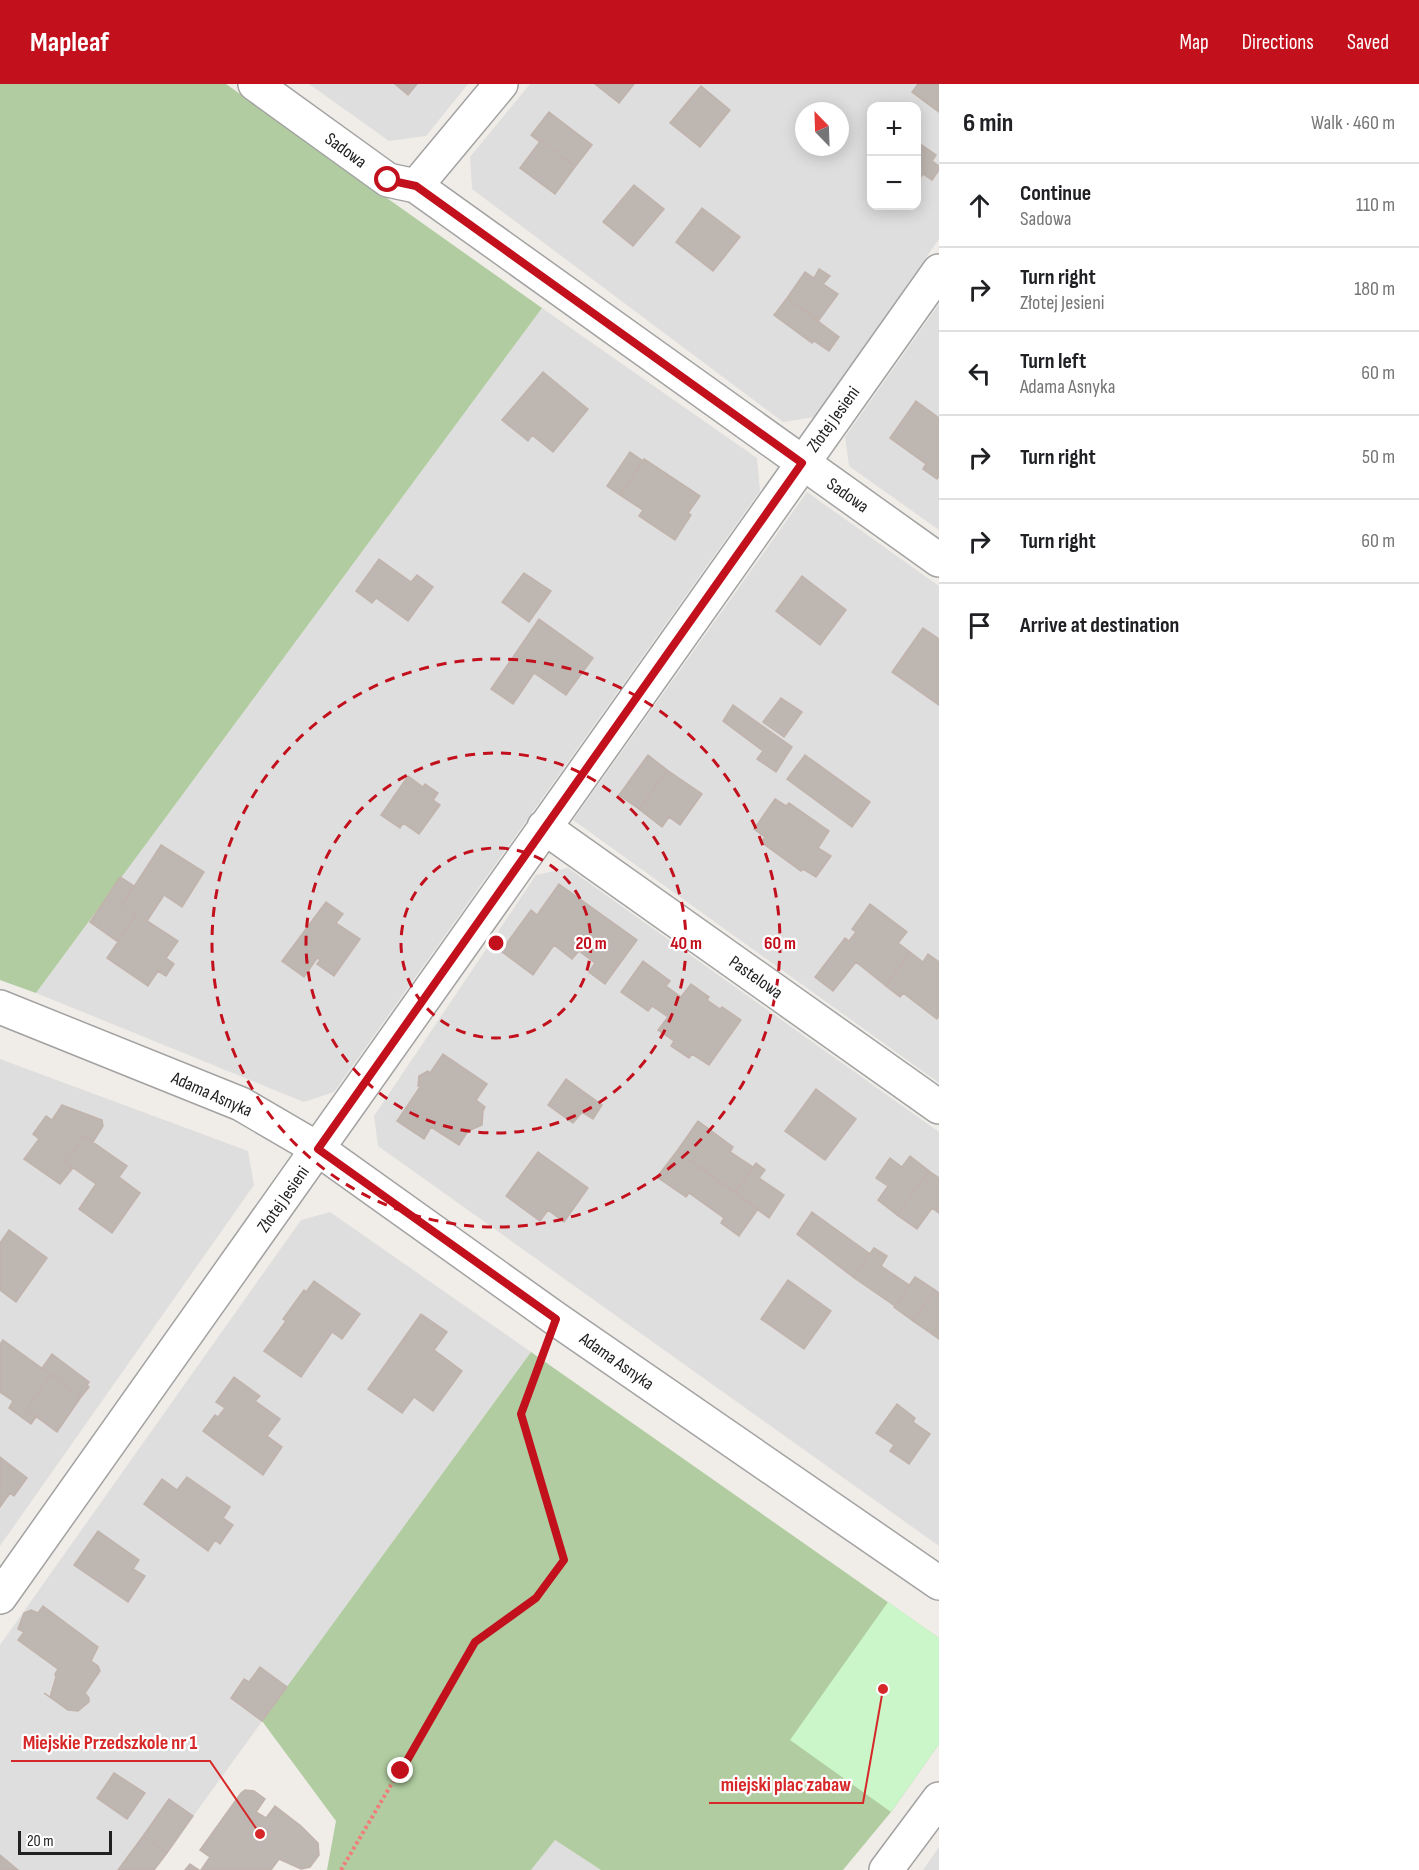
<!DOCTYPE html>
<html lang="en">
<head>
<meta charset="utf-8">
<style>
	:root { --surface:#fff; --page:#f2f2f2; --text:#202124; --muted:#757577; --line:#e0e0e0; --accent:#c2101d }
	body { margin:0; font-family:"Sofia Sans Condensed",sans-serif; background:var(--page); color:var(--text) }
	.controls { position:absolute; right:18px; top:18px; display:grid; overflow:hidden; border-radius:12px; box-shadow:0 3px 15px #0003 }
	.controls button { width:54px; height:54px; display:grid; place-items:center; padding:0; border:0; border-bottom:2px solid var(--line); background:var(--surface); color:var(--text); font:30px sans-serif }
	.compass { position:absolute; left:795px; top:18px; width:54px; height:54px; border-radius:50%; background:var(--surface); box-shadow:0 3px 15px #0003; rotate:337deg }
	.scale { position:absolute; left:18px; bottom:15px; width:94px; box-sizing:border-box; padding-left:6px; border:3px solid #212121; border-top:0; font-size:16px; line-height:21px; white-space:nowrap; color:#212121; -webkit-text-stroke:4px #fff; paint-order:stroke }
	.stop { position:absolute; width:18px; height:18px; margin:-14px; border:4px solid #c2101d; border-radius:50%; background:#fff }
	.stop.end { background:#c2101d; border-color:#fff; box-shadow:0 2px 6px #0008 }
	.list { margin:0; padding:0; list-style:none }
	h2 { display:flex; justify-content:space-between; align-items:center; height:78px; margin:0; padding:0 24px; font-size:26px }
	h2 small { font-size:20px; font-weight:400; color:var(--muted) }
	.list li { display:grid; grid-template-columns:39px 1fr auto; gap:18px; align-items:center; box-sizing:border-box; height:84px; padding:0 24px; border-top:2px solid var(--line) }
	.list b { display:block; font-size:22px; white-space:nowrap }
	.list p { margin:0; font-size:20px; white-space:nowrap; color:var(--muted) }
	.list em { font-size:20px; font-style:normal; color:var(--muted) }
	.icon { flex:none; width:33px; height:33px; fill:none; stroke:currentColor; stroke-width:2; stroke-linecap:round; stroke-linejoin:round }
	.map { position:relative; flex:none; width:939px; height:1786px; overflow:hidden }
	header { display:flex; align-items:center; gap:36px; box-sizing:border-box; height:84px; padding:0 30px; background:var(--accent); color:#fff }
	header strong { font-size:28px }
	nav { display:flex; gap:33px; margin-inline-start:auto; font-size:21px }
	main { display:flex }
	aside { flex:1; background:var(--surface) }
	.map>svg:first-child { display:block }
	.residential { fill:#dfdede; fill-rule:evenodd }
	.forest { fill:#b1cca0 }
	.park { fill:#caf6ca }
	.building { fill:#beb6b1; stroke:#c1b3ac; stroke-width:1.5 }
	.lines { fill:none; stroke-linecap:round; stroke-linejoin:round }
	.minor-casing { stroke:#a2a2a2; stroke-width:36 }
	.path { stroke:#f07d7a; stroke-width:4; stroke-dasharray:3 3; stroke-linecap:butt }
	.minor { stroke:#fff; stroke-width:33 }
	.route { stroke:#c2101d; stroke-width:8 }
	.ring { fill:none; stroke:#c2101d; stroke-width:3; stroke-dasharray:10 8 }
	.labels { text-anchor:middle; stroke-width:4.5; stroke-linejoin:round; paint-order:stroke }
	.street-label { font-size:18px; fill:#212121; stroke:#fff }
	.centre { fill:#c2101d; stroke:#fff; stroke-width:3 }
	.ring-label { font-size:18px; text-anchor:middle; font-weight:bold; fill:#c2101d; stroke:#fff; stroke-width:4.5; stroke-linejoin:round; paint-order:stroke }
	.leader { fill:none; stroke:#d62828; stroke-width:2 }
	.callout-dot { fill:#d62828; stroke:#fff; stroke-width:2 }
	.callout-label { font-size:20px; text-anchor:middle; font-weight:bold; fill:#d62828; stroke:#fff; stroke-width:4.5; stroke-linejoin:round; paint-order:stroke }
</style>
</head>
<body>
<header>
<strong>Mapleaf</strong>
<nav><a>Map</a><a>Directions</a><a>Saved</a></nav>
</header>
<main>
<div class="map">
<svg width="939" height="1786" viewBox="0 0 939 1786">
	<rect width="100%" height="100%" fill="#f0ede8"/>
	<!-- residential -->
	<path class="residential" d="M309,0H468L426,52L389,57Z
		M530,0H939V155L815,333L783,338L472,105L470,73ZM872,22H916V122H872ZM804,27H840V63H804Z
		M939,220V446L849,382L845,353Z
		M542,224L757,374L760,407L334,1008L304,1018L36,909Z
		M807,408L939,502V999L573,736Z
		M568,784L939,1048V1462L378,1062L374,1032L536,791Z
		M0,975L248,1067L254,1101L0,1462Z
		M330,1128L531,1268L154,1786H0V1561L301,1136Z
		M555,1756L601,1786H531Z
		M939,1763V1786H923Z"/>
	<!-- forest -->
	<path class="forest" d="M0,0H226L542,224L36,909L0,896Z
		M531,1268L939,1554V1660L891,1728L843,1786H601L555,1756L531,1786H327L336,1737L262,1637Z"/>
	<!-- park -->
	<path class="park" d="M888,1518L939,1554V1660L891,1728L790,1656Z"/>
	<!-- building -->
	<path class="building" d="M395,0H417L408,11Z
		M595,0H634L619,19Z
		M918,0H939V28L912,8Z
		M701,2L730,26L700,63L670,39Z
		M549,28L592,61L575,83L541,56L540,58L531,51Z
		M541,56L575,83L555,110L520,84Z
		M916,57L936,71L932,77L939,82V86L932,96L923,90L916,99Z
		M634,101L664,125L633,162L603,138Z
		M702,124L740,153L713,187L676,158Z
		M819,185L830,192L823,200L838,210L819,236L787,214L805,188L814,194Z
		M787,214L839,253L829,267L814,257L812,259L774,231Z
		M543,288L588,325L553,368L532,351L528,357L502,336Z
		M916,317L939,334V392L937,395L923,385L926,380L890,354Z
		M630,368L643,377L620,411L607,402Z
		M644,375L700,412L688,429L691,431L675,456L639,432L643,426L620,411Z
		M379,475L411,498L417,491L433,503L408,537L376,514L372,519L356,507Z
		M524,489L551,507L529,538L502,518Z
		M802,492L846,526L820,561L776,527Z
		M539,535L593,574L566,611L534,589L513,620L491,605Z
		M923,544L939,555V621L892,588Z
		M781,614L802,628L784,653L763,638Z
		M733,621L792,663L776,688L757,675L763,667L723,637Z
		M648,671L667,686L639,725L619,711Z
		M805,671L870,718L852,743L787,695Z
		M667,686L702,710L680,741L669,733L662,743L639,725Z
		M408,692L423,703L425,700L438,709L433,716L440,721L419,750L403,739L400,744L381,731Z
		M775,715L786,722L789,719L829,747L818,764L831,772L816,793L803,785L801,787L761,758L765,753L754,745Z
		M161,761L204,788L182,823L164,811L147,837L178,857L166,874L174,880L166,892L158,887L148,902L107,874L136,831L122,821Z
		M120,793L134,802L122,821L136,831L118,858L90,838Z
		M559,800L637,856L605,900L589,888L595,879L579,867L572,875L554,861L533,891L501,867L531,826L537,831Z
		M326,818L343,830L336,839L360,855L334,892L317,880L320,876L317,874L304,893L282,877Z
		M870,820L907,848L898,859L910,868L886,902L856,878L833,907L815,893L845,854L849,857L856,848L852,845Z
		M910,868L923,878L928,870L939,878V932L937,935L903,909L900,913L886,902Z
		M643,877L670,897L666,902L681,913L691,900L709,913L707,916L720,925L722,923L741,936L709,981L692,970L689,974L671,962L674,957L658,946L668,933L652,922L648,927L621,908Z
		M443,970L487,1000L476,1016L485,1023L483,1027L482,1041L468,1047L459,1061L431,1043L424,1055L397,1037L420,1003L418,1002L419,992L428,987L430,989Z
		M566,995L602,1021L593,1035L582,1028L573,1039L548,1021Z
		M816,1005L856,1035L825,1076L785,1047Z
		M62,1021L102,1036L103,1042L93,1058L84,1052L65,1078L73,1084L60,1100L24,1075L39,1055L33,1050L46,1032L52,1036Z
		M698,1037L733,1063L730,1068L753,1083L735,1109L677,1067Z
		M84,1052L127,1082L119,1093L140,1109L112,1149L79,1125L96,1100L65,1078Z
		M677,1067L758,1125L739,1152L721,1139L724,1134L689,1109L686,1113L657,1093Z
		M538,1068L588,1104L564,1138L548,1126L540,1137L506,1112Z
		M910,1072L929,1087L897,1131L878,1116L888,1102L876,1094L890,1074L902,1083Z
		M756,1079L765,1086L759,1094L784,1111L769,1134L735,1109Z
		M929,1087L939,1094V1129L932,1124L917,1145L897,1131Z
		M812,1128L870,1170L853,1193L797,1150Z
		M9,1146L47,1174L16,1218L0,1206V1159Z
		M874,1164L887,1172L881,1182L909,1201L895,1222L853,1193Z
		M915,1193L935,1206L913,1237L894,1223Z
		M788,1196L831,1227L804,1265L761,1235Z
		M314,1197L360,1230L342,1255L332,1248L301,1293L264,1267L286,1237L283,1235L304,1206L306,1208Z
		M935,1206L939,1209V1241L932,1250L913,1237Z
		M421,1230L447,1248L434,1266L462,1287L433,1327L414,1313L402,1329L368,1305Z
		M939,1241V1255L932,1250Z
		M3,1256L51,1291L26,1325L36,1333L31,1340L9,1324L13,1317L0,1308V1260Z
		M52,1270L89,1298L87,1301L89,1303L81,1313L42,1284Z
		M51,1291L81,1313L57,1348L26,1325Z
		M234,1293L260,1312L255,1317L280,1335L267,1352L282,1363L263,1391L203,1347L215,1331L218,1333L225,1324L216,1318Z
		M897,1320L915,1334L913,1338L930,1350L909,1380L890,1367L894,1361L876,1349Z
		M0,1373L27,1394L14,1412L10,1409L0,1423Z
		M187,1393L230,1423L223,1434L233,1441L220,1460L215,1456L208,1467L144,1420L162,1395L177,1406Z
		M98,1447L139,1476L133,1485L145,1492L128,1518L74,1481Z
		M43,1522L98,1563L91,1577L98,1582L100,1587L85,1609L89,1614V1618L78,1627L68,1626L44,1609L50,1613L56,1593L55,1590L58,1585L18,1556L24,1548L18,1545L24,1529L31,1526L38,1529Z
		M260,1583L287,1603L262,1637L231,1614L244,1595L249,1598Z
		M114,1689L145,1709L127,1735L97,1714Z
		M245,1706L254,1707L265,1715L256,1728L266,1734L275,1722L301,1742L318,1759L319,1771L310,1783L301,1785L279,1775L271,1786H201L210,1773L200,1766L241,1709Z
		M169,1715L193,1732L167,1769L143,1752Z
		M143,1752L167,1769L154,1786H118Z
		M0,1771L18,1786H0Z
		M190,1780L199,1786H185Z"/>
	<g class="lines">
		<!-- minor casing -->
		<g class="minor-casing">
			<path id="minor" d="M255,0L388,96L416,102L939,476
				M416,102L501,0
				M544,743L939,1023
				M0,923L241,1020L318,1065L556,1235L939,1499
				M0,1513L939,187
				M886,1786L939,1715"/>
		</g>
		<!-- path -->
		<path class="path" d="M341,1786L475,1558L536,1514L564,1476L521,1330L545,1266"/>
		<!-- minor -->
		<use href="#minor" class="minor"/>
	</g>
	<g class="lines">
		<!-- route -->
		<path class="route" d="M388,96L416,102L802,379L318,1065L556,1235L521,1330L564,1476L536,1514L475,1558L401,1687"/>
	</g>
	<!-- distance rings -->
	<g class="ring">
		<circle cx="496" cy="859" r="95"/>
		<circle cx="496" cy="859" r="190"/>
		<circle cx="496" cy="859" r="284"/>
	</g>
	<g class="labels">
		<!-- street labels -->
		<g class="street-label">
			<text transform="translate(346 66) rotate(36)" y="6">Sadowa</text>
			<text transform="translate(833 335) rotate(-54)" y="6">Złotej Jesieni</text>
			<text transform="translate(848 411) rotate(35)" y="6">Sadowa</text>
			<text transform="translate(756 893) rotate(35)" y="6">Pastelowa</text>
			<text transform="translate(212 1010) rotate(24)" y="6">Adama Asnyka</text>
			<text transform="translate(283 1115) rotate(-55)" y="6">Złotej Jesieni</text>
			<text transform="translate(617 1277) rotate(35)" y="6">Adama Asnyka</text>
		</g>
	</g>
	<circle cx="496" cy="859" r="9" class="centre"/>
	<g class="ring-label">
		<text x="591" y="865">20 m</text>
		<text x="686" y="865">40 m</text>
		<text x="780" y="865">60 m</text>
	</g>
	<!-- callouts -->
	<path class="leader" d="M260 1750L210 1677H11M883 1605L863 1719H709"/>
	<g class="callout-dot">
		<circle cx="260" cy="1750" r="6"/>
		<circle cx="883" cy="1605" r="6"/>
	</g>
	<g class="callout-label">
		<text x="110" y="1665">Miejskie Przedszkole nr 1</text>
		<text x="786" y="1707">miejski plac zabaw</text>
	</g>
</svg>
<div class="controls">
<button>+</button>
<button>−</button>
</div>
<svg class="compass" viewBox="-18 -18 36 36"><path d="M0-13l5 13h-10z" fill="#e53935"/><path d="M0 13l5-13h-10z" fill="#757577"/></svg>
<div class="scale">20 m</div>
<div class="stop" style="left:388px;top:96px"></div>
<div class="stop end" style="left:401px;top:1687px"></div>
</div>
<aside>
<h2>6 min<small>Walk · 460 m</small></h2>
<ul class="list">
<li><svg class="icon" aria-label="ahead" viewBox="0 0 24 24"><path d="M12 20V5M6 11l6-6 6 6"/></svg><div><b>Continue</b><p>Sadowa</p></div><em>110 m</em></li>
<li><svg class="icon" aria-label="right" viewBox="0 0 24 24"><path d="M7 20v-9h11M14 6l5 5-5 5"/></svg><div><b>Turn right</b><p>Złotej Jesieni</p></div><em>180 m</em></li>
<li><svg class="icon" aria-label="left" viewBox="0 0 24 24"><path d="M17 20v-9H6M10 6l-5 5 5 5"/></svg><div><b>Turn left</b><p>Adama Asnyka</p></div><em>60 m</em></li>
<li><svg class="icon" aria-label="right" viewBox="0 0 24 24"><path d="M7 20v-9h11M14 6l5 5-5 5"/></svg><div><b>Turn right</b></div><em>50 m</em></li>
<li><svg class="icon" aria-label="right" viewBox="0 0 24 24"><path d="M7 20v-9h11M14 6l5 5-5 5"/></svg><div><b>Turn right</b></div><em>60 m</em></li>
<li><svg class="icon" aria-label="arrive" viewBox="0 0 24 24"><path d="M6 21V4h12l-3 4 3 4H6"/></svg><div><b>Arrive at destination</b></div></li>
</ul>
</aside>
</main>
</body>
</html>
